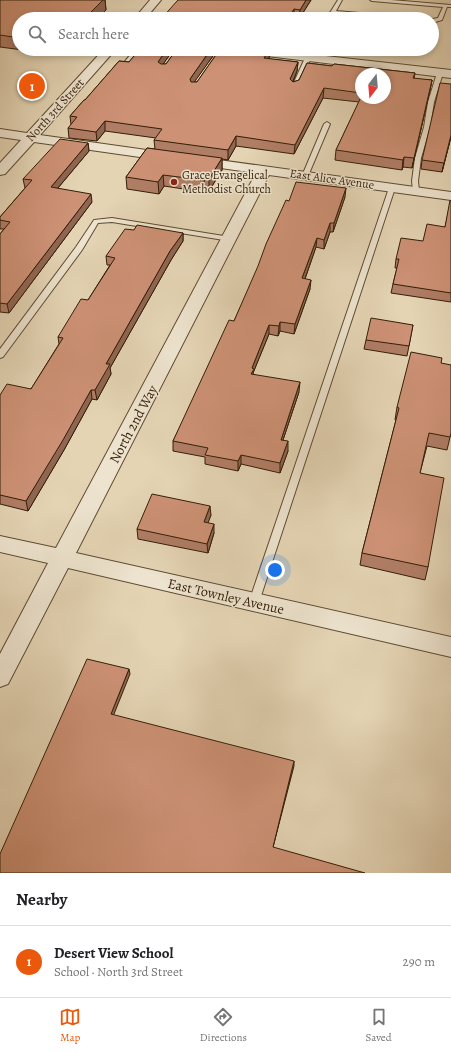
<!DOCTYPE html>
<html lang="en">
<head>
<meta charset="utf-8">
<style>
	:root { --surface:#fff; --page:#f6f6f6; --text:#202124; --muted:#757577; --line:#e0e0e0; --accent:#ea580c }
	body { margin:0; font-family:Alegreya,serif; background:var(--page); color:var(--text) }
	.compass { position:absolute; left:355px; top:68px; width:36px; height:36px; border-radius:50%; background:var(--surface); box-shadow:0 2px 6px #0003; rotate:196deg }
	.you { position:absolute; left:275px; top:570px; width:14px; height:14px; margin:-10px; border:3px solid #fff; border-radius:50%; background:#1a73e8; box-shadow:0 0 0 6px #1a73e833 }
	.badge { display:grid; place-items:center; width:26px; height:26px; border-radius:50%; background:var(--accent); color:#fff; font-size:13px; font-weight:700 }
	.pin { position:absolute; translate:-50% -50%; border:2px solid #fff; box-shadow:0 1px 4px #0006 }
	.list { margin:0; padding:0; list-style:none }
	h2 { display:flex; justify-content:space-between; align-items:center; height:52px; margin:0; padding:0 16px; font-size:17px }
	h2 small { font-size:13px; font-weight:400; color:var(--muted) }
	.list li { display:grid; grid-template-columns:26px 1fr auto; gap:12px; align-items:center; box-sizing:border-box; height:72px; padding:0 16px; border-top:1px solid var(--line) }
	.list b { display:block; font-size:15px; white-space:nowrap }
	.list p { margin:0; font-size:13px; white-space:nowrap; color:var(--muted) }
	.list em { font-size:13px; font-style:normal; color:var(--muted) }
	.icon { flex:none; width:22px; height:22px; fill:none; stroke:currentColor; stroke-width:2; stroke-linecap:round; stroke-linejoin:round }
	.map { position:relative; flex:none; width:451px; height:873px; overflow:hidden }
	.search { position:absolute; background:var(--surface); box-shadow:0 2px 6px #0003; left:12px; right:12px; top:12px; height:44px; display:flex; align-items:center; gap:10px; box-sizing:border-box; padding:0 14px; border-radius:22px; color:var(--muted); font-size:15px }
	.sheet { height:124px; background:var(--surface) }
	nav { display:flex; justify-content:space-around; align-items:center; box-sizing:border-box; height:56px; border-top:1px solid var(--line); background:var(--surface); font-size:11px; color:var(--muted) }
	nav a { display:grid; justify-items:center; gap:2px }
	nav .on { color:var(--accent) }
	.map>svg:first-child { display:block }
	.lines { fill:none; stroke-linecap:round; stroke-linejoin:round }
	.service-casing { stroke:#5f4c33; stroke-width:2 }
	.minor-casing { stroke:#5f4c33; stroke-width:2 }
	.service { fill:#ede3ce; fill-rule:evenodd }
	.minor { fill:#ede3ce; fill-rule:evenodd }
	.wall { fill:#b07d65; stroke:#331e08; fill-rule:evenodd }
	.shaded-wall { fill:#906652; stroke:#331e08 }
	.building { fill:#cd9175; stroke:#331e08 }
	.poi-dot { fill:#8f2418; stroke:#ede3ce; stroke-width:1.5 }
	.labels { text-anchor:middle; stroke-width:3; stroke-linejoin:round; paint-order:stroke }
	.far-street-label { font-size:12px; fill:#331e08; stroke:#ede3ce }
	.far-poi-label { font-size:12px; fill:#331e08; stroke:#ede3ce; text-anchor:start }
	.street-label { font-size:14px; fill:#331e08; stroke:#ede3ce }
</style>
</head>
<body>
<div class="map">
<svg width="451" height="873" viewBox="0 0 451 873">
	<rect width="100%" height="100%" fill="#e4d4b4"/>
	<filter id="stains"><feTurbulence type="fractalNoise" baseFrequency=".005" numOctaves="4"/><feColorMatrix values="0 0 0 0 .2 0 0 0 0 .09 0 0 0 0 .02 0 0 0 .5 -.17"/></filter>
	<radialGradient id="worn" r=".72"><stop offset=".6" stop-color="#630" stop-opacity="0"/><stop offset="1" stop-color="#630" stop-opacity=".3"/></radialGradient>
	<g class="lines">
		<!-- service casing -->
		<g class="service-casing">
			<path id="service" d="M338,0H342L336,11L407,17L410,19H391L335,14L332,19H326Z
				M370,0H391L451,5V7H447L442,20L432,23V19L438,18L443,7L372,1Z
				M135,49H141L126,67H122V65Z
				M309,49H315L297,89L292,90L291,89Z
				M440,71L443,73L434,102L430,127L421,158L418,181L419,191L416,193L413,191L412,181L415,158L424,127L428,102L437,73Z
				M327,122L330,124L308,176L303,177L302,176L324,124Z
				M392,186L395,188L259,602L258,605L254,606L250,605L249,602L389,188Z
				M112,218L230,237L234,239L230,241L112,222L98,223L82,250L3,357L0,358V349L76,247L94,220Z"/>
		</g>
		<!-- minor casing -->
		<g class="minor-casing">
			<path id="minor" d="M150,0H161L145,19H134Z
				M104,49H116L40,135L168,153L173,154L175,157L173,160L168,161L34,142L5,174L0,175V163L21,140L0,137V129L27,133Z
				M227,49H263L451,70V78L233,52Z
				M197,157L451,192V200L269,175L76,553L451,637V657L68,568L8,684L0,687V654L48,563L0,552V536L56,548L256,173L192,164L190,161L192,158Z"/>
		</g>
		<!-- service -->
		<use href="#service" class="service"/>
		<!-- minor -->
		<use href="#minor" class="minor"/>
	</g>
	<!-- wall -->
	<path class="wall" d="M0,0H105L106,10L19,19V49H67L61,55L0,47Z
		M178,0H311L299,19Z
		M140,49H174L163,64H166L177,49H218L194,82H197L220,49H270L269,59L298,62L297,71L293,82L299,80L307,63L332,66L334,64L415,73L414,79L432,80L430,90L412,168L403,167L402,170L335,160L336,150L359,102L323,98L294,154L236,146L228,160L222,159V170L209,191L205,190L203,192L164,186L159,194L127,189L126,177L147,148L155,149L154,140L156,138L105,131L97,141L69,138L68,128L71,125L70,116L84,100H85L119,61L129,62ZM361,74H385V98H361Z
		M451,137L442,172L421,169L422,160Z
		M88,143L89,151L58,188L92,202L9,313L0,312V234L4,229H0V217L25,188L23,179Z
		M345,197L333,232H330L324,249L316,247L305,279L310,289L294,334L280,331L278,336L269,334L253,373V374L299,392L283,440L288,451L280,473L241,464L238,471L205,464V457L173,451V441L234,321L289,201Z
		M451,201V302L391,293L393,284L397,268H395L396,259L445,227Z
		M134,230L183,233V241L171,260L110,368L111,374L97,400L92,399L64,450L28,511L0,504V395L31,389L59,344L58,337L88,300L110,265H107L106,256Z
		M413,325L407,356L364,349L366,340Z
		M441,363L451,433L447,450L427,446L420,473L428,567L425,580L360,565L362,553L396,420H395L397,407Z
		M211,515L208,522L214,533L208,553L138,539L137,529Z"/>
	<!-- shaded-wall -->
	<path class="shaded-wall" d="M103,0H105L106,10L97,19H84Z
		M306,0H311L299,19L300,10Z
		M294,9V18L293,19H288Z
		M60,49H67L61,55Z
		M167,49H174L158,71V62Z
		M211,49H218L190,88V79Z
		M270,49L269,58L264,67V58Z
		M298,62L297,71L290,88V79Z
		M432,80L430,90L412,168L414,158Z
		M324,88L323,98L294,154L295,145Z
		M105,121V131L97,141L96,132Z
		M451,135V137L442,172L444,163Z
		M236,136V146L228,160V150Z
		M88,143L89,151L52,195L51,187Z
		M404,157L403,167L402,170L403,160Z
		M222,158V170L209,191V179Z
		M163,175L164,186L159,194L158,182Z
		M204,178L205,190L203,192V180Z
		M346,188L345,197L333,232L334,223Z
		M91,194L92,202L9,313L7,304Z
		M330,223V232L324,249V240Z
		M183,233V241L171,260L110,368L111,374L97,400L95,390L106,364L170,251Z
		M317,238L316,247L302,287V278Z
		M311,280L310,289L294,334L295,324Z
		M280,322V331L278,336L279,326Z
		M269,325V334L253,373V378L251,383L252,368Z
		M300,382L299,392L280,449L281,440Z
		M91,390L92,399L64,450L28,511L26,501Z
		M288,441V451L280,473V463Z
		M241,455V464L238,471V461Z
		M210,506L211,515L205,531L204,522Z
		M214,524V533L208,553L207,544Z
		M129,669L130,674L112,719L111,714Z
		M294,761V766L272,851L273,847Z"/>
	<!-- building -->
	<path class="building" d="M0,0H103L84,19H19V38L0,35Z
		M178,0H306L300,10L294,9L288,19H161Z
		M140,49H167L158,62L161,64H166L177,49H211L190,79L191,82H197L220,49H270L264,58L298,62L290,79L293,82L299,80L307,63L332,66L334,64L415,73L413,78L432,80L414,158L404,157L403,160L336,150L361,97V98H385V74H361V93L324,88L295,145L236,136L228,150L154,140L162,129L105,121L96,132L68,128L77,117L70,116L84,100H85L119,61L129,62Z
		M440,83L451,84V135L444,163L422,160Z
		M60,139L88,143L51,187L91,194L7,304L0,303V234L10,222L0,220V217L32,180L23,179Z
		M147,148L222,158L209,179L204,178L203,180L163,175L158,182L126,177Z
		M296,182L346,188L334,223H330L324,240L317,238L302,278L311,280L295,324L280,322L279,326L269,325L252,368L254,369L251,374L300,382L281,440L288,441L280,463L241,455L238,461L205,455L208,448L173,441L229,320L234,321L258,266L266,244L286,200L289,201Z
		M450,200L451,201V293L393,284L399,259H396L401,238L423,241L427,224L445,227Z
		M137,225L183,233L170,251L106,364H110L95,390H91L63,440L26,501L0,495V395L7,384L31,389L63,338L58,337L81,299L88,300L115,258L106,256L125,229L134,230Z
		M371,318L413,325L409,346L366,340Z
		M411,352L442,358L441,363L451,365V433L450,437L429,433L420,473L444,478L428,567L362,553L399,408L397,407Z
		M152,494L210,506L204,522L214,524L207,544L137,529Z
		M87,659L129,669L111,714L294,761L273,847L365,873H0V854Z"/>
	<!-- markers -->
	<circle class="poi-dot" cx="174" cy="182" r="4"/>
	<g class="labels">
		<!-- far-street labels -->
		<g class="far-street-label">
			<text transform="translate(55 110) rotate(-48)" y="4">North 3rd Street</text>
			<text transform="translate(332 179) rotate(8)" y="4">East Alice Avenue</text>
		</g>
		<!-- far-poi labels -->
		<g class="far-poi-label">
			<text x="182" y="179">Grace Evangelical<tspan x="182" dy="14">Methodist Church</tspan></text>
		</g>
		<!-- street labels -->
		<g class="street-label">
			<text transform="translate(133 424) rotate(-62)" y="5">North 2nd Way</text>
			<text transform="translate(226 596) rotate(13)" y="5">East Townley Avenue</text>
		</g>
	</g>
	<rect width="100%" height="100%" filter="url(#stains)"/>
	<rect width="100%" height="100%" fill="url(#worn)"/>
</svg>
<svg class="compass" viewBox="-18 -18 36 36"><path d="M0-13l5 13h-10z" fill="#e53935"/><path d="M0 13l5-13h-10z" fill="#757577"/></svg>
<div class="you"></div>
<div class="pin badge" style="left:32px;top:86px">1</div>
<div class="search"><svg class="icon" aria-label="search" viewBox="0 0 24 24"><circle cx="10" cy="10" r="6"/><path d="M15 15l6 6"/></svg>Search here</div>
</div>
<section class="sheet">
<h2>Nearby<small></small></h2>
<ul class="list">
<li><span class="badge">1</span><div><b>Desert View School</b><p>School · North 3rd Street</p></div><em>290 m</em></li>
</ul>
</section>
<nav>
<a class="on"><svg class="icon" aria-label="map" viewBox="0 0 24 24"><path d="M3 6l6-2 6 2 6-2v14l-6 2-6-2-6 2zM9 4v14M15 6v14"/></svg>Map</a>
<a><svg class="icon" aria-label="directions" viewBox="0 0 24 24"><path d="M12 3l9 9-9 9-9-9zM9 14v-3h6M13 9l2 2-2 2"/></svg>Directions</a>
<a><svg class="icon" aria-label="saved" viewBox="0 0 24 24"><path d="M7 4h10v16l-5-4-5 4z"/></svg>Saved</a>
</nav>
</body>
</html>
